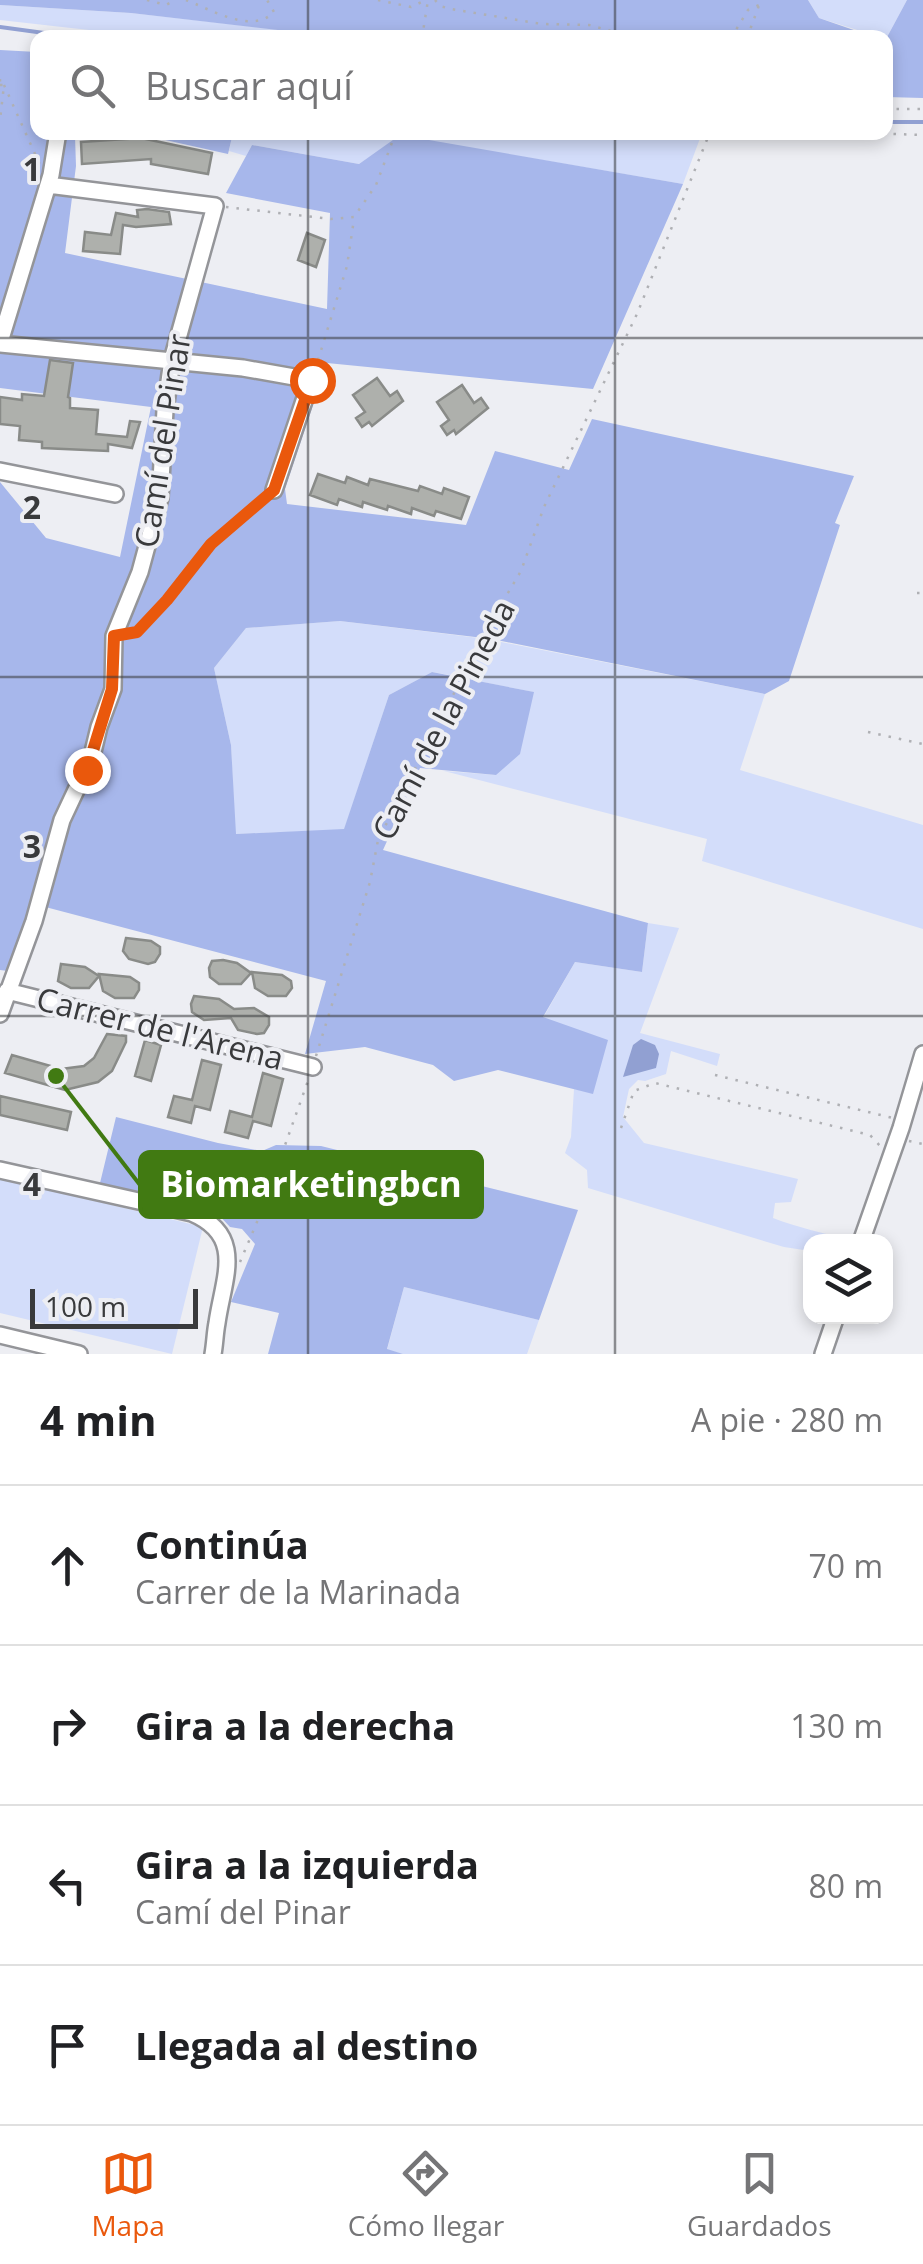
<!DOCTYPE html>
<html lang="es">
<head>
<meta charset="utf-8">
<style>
	:root { --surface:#fff; --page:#f6f6f6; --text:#202124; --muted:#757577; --line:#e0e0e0; --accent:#ea580c }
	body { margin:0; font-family:"Open Sans",sans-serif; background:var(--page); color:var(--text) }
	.controls { position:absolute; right:30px; bottom:30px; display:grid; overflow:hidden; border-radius:20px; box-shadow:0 5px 15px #0003 }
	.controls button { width:90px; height:90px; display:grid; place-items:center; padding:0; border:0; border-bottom:2px solid var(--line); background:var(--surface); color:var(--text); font:50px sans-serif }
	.scale { position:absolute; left:30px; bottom:25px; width:168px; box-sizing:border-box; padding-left:10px; border:5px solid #393a3c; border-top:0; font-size:28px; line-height:35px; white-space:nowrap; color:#393a3c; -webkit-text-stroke:8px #edeef3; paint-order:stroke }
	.stop { position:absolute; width:30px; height:30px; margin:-22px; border:8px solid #ea580c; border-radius:50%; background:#fff }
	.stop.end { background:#ea580c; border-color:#fff; box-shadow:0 2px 10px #0008 }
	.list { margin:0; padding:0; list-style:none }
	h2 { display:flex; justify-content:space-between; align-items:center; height:130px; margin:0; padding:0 40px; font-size:42px }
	h2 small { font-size:32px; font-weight:400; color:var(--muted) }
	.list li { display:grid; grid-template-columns:65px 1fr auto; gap:30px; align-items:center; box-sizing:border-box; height:160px; padding:0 40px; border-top:2px solid var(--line) }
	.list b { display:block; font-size:38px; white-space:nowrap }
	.list p { margin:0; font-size:32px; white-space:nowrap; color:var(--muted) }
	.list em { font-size:32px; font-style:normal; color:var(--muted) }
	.icon { flex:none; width:55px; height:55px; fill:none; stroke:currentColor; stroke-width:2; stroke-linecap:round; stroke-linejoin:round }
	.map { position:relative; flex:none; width:923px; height:1354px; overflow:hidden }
	.search { position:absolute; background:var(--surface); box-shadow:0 5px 15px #0003; left:30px; right:30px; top:30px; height:110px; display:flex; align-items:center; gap:25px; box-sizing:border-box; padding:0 35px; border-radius:20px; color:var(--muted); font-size:38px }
	.sheet { height:770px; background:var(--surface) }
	nav { display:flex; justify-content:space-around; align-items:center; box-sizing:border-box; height:140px; border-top:2px solid var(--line); background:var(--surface); font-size:28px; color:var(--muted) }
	nav a { display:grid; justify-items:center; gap:5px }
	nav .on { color:var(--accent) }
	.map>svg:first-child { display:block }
	.green { fill:#d3ddfa }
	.forest { fill:#a7b7eb }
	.water { fill:#91a0d2 }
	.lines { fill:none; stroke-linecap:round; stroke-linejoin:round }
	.stream { stroke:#91a0d2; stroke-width:4 }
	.building { fill:#aeb0ac; stroke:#898b88; stroke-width:2.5 }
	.minor-casing { stroke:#949599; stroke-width:20 }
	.path { stroke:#afb0b4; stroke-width:2.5; stroke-dasharray:2.5 8; stroke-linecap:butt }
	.minor { stroke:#fff; stroke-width:15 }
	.path-bridge { stroke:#afb0b4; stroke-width:2.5; stroke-dasharray:2.5 8; stroke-linecap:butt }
	.route { stroke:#ea580c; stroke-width:12 }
	.grid { fill:none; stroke:#393a3c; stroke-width:2.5; stroke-opacity:0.55 }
	.labels { text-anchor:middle; stroke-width:8; stroke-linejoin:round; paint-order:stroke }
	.street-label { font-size:32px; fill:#393a3c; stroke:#edeef3 }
	.grid-label { font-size:32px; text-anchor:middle; font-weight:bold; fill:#393a3c; stroke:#edeef3; stroke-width:8; stroke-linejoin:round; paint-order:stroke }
	.leader { fill:none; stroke:#417a12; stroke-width:4 }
	.callout-dot { fill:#417a12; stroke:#edeef3; stroke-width:4 }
	.callout { fill:#417a12; stroke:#417a12; stroke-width:4 }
	.callout-label { font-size:35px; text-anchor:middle; font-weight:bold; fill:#fff }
</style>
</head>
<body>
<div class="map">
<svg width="923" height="1354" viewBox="0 0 923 1354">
	<rect width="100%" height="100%" fill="#edeef3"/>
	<!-- green -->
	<path class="green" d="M808,0H907L886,39L819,18Z
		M0,5L131,13L347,37H151L0,20Z
		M233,132L702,133L683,184L400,136L359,164L252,145L246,156L229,151Z
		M340,621L479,638L460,677L432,672L389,695L344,830L235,834L231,745L214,668L246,628Z
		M486,639L765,694L740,770L923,825V929L702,861L707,839L444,771L496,775L533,692L468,679Z
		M648,923L679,928L640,1033L720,1054L717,1066L671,1051L666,1074L645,1081L638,1080L629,1089L623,1117L644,1143L798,1179L791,1202L775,1203L773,1218C798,1228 823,1232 850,1241L810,1242V1251L784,1247L588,1188L587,1170L565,1153L571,1137L574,1089L593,1093L543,1018L575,962L642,972Z
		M0,1178L203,1227L172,1354L0,1313Z
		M404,1287L539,1320L527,1354H403L387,1350Z"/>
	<!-- forest -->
	<path class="forest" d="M0,0H808L819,18L874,37L347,38L131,13L0,5Z
		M907,0H923V98L886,97V39Z
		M0,50L37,52L38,132L109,133L75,136L76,166L65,253L327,309L330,213L226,193L252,145L359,164L400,135L683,184L593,389L327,363L285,489L287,504L466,525L495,451L569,470L592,419L854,476L835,523L840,525L789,681L765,694L492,639L340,621L246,628L214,668L231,745L236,834L344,829L389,695L432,672L534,692L520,754L496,775L420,768L383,850L648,923L642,972L575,962L543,1017L608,1040L593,1094L498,1070L454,1081L433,1065L365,1047L305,1054L326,981L34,904L8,971L0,970V482L46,538L120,557L151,407L0,388Z
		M134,133H233L228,154Z
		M116,1117L218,1143L262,1151L276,1145L321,1146L578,1210L539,1320L404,1287L387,1349L403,1354H268L279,1313L231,1302L255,1244L242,1229L230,1227L216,1212L100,1183Z"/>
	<!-- water -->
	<path class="water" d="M641,1039L655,1045L659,1054L656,1068L623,1077L633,1045Z"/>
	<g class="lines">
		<!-- stream -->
		<path class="stream" d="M0,27L81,38
			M886,122H923"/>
	</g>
	<!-- building -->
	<path class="building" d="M141,138L212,153L208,174L151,164V159L82,164L81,142Z
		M147,209L169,212L171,224L136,227L123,225L120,254L83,251L85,232L111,235L116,213L138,217L137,210Z
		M307,233L325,240L316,267L298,260Z
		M50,360L73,363L68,397L70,398V408L98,410L96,434L127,437L130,421L140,422L132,448L108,444V451L42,448V442L19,440L20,426L0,424V397L22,400V394L44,396Z
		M377,378L390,396L397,391L403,401L372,426L369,422L362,427L356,418L365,412L353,395Z
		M462,385L474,403L481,398L488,408L456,434L454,430L447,435L441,426L449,420L437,402Z
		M318,474L345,483L347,477L368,485L370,479L418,491L420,486L442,494L444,488L469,497L461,519L436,511L434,516L412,508L411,514L388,506L387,510L363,502L362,507L339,499L337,505L310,495Z
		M126,938L151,941L160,947V954L155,962L148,964L129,959L123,951Z
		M223,960L237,963L251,973L241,984H219L210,977L209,968L212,961Z
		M61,964L85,967L99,976L89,988H71L58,981Z
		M252,972L282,975L291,981L292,988L286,996H268L255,988Z
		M99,974L130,977L139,983V990L134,998H115L103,991Z
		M194,996L219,999L234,1009L254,1008L269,1017V1025L264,1033L257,1034L238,1030L231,1018L204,1020L192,1012L191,1004Z
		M107,1034L126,1036V1042L112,1071L98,1082L65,1090L5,1073L12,1055L61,1069L84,1066L94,1058Z
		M145,1040L161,1045L151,1081L135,1076Z
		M202,1060L221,1065L210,1110L195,1106L191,1123L168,1117L174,1096L192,1100Z
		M263,1073L283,1079L271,1126L253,1121L248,1138L225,1132L230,1111L252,1117Z
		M0,1096L71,1112L67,1130L0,1115Z"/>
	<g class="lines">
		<!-- minor casing -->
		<g class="minor-casing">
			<path id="minor" d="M0,342L51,175L58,132
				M0,344L243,368L311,380L274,490
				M0,471L115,494
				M7,991L313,1067
				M0,1014L34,921L62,820L92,756L99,727L113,689L114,636L140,572L160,498L165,410L172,360L215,206L48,185
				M0,1170L192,1213C246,1236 223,1279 217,1323C215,1333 215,1343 213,1354
				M861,1242L901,1128L923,1054
				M0,1335L79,1354
				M823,1354L836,1316"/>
		</g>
		<!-- path -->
		<path class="path" d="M147,0L166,5L175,0
			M186,0C210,9 252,35 274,12L267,0
			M378,0L411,7L426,0
			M435,0L440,6L451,9L542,24L589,25L637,38
			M422,38L428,0
			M731,38L748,10L759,5
			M747,38L761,0
			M0,85H4L0,120
			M4,85L40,165
			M886,109H923
			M841,132L923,135
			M226,207L331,219L354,217L376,185L396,132
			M315,370L347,266L354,219
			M917,593H923
			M131,633L137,631L167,601L211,544L265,497
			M868,732L923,744
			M316,1056L370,882L378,840L493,618L521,571L544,507L637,314L710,132
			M715,1075L893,1118
			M621,1128L634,1091L655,1083L870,1135L881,1147
			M909,1141L923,1144
			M240,1262L260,1215L309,1078"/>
		<!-- minor -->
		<use href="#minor" class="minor"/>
		<!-- path-bridge -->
		<path class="path-bridge" d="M0,79V87"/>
	</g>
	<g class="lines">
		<!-- route -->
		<path class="route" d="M87,770L112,689L114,636L137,632L167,600L211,544L274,490L312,380"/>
	</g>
	<!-- grid -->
	<path class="grid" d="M308,0V38M615,0V38M308,132V1354M615,132V1354M0,338H923M0,677H923M0,1016H923"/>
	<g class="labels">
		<!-- street labels -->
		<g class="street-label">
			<text transform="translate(163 441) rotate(-81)" y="11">Camí del Pinar</text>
			<text transform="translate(444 720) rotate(-62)" y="11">Camí de la Pineda</text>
			<text transform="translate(160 1029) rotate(14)" y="11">Carrer de l'Arena</text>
		</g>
	</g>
	<g class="grid-label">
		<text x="32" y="181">1</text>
		<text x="32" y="519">2</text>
		<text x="32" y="858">3</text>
		<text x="32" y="1196">4</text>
	</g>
	<!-- callouts -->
	<path class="leader" d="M56 1076L140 1185"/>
	<circle class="callout-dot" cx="56" cy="1076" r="10"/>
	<rect class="callout" x="140" y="1152" width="342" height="65" rx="10"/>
	<g class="callout-label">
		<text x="311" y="1197">Biomarketingbcn</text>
	</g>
</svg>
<div class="controls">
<button><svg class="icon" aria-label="layers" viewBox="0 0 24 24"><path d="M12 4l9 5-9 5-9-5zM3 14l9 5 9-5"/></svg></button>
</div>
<div class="scale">100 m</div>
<div class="stop" style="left:312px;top:380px"></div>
<div class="stop end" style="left:87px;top:770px"></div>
<div class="search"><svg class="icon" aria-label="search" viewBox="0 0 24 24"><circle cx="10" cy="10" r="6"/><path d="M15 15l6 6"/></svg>Buscar aquí</div>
</div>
<section class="sheet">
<h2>4 min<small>A pie · 280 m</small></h2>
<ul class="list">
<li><svg class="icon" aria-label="ahead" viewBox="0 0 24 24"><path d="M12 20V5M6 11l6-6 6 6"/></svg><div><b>Continúa</b><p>Carrer de la Marinada</p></div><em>70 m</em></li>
<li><svg class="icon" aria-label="right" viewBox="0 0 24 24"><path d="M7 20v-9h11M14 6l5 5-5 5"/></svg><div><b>Gira a la derecha</b></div><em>130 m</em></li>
<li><svg class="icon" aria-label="left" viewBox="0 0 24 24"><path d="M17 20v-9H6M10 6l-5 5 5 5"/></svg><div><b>Gira a la izquierda</b><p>Camí del Pinar</p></div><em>80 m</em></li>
<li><svg class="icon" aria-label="arrive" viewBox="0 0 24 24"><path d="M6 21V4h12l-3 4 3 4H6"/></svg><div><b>Llegada al destino</b></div></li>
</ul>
</section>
<nav>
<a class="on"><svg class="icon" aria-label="map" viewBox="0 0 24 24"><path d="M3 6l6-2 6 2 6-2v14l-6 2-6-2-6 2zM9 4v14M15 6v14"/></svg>Mapa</a>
<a><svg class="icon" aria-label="directions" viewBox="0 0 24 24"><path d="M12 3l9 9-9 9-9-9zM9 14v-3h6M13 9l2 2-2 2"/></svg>Cómo llegar</a>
<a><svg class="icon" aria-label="saved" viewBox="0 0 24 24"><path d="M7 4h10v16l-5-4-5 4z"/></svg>Guardados</a>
</nav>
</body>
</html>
